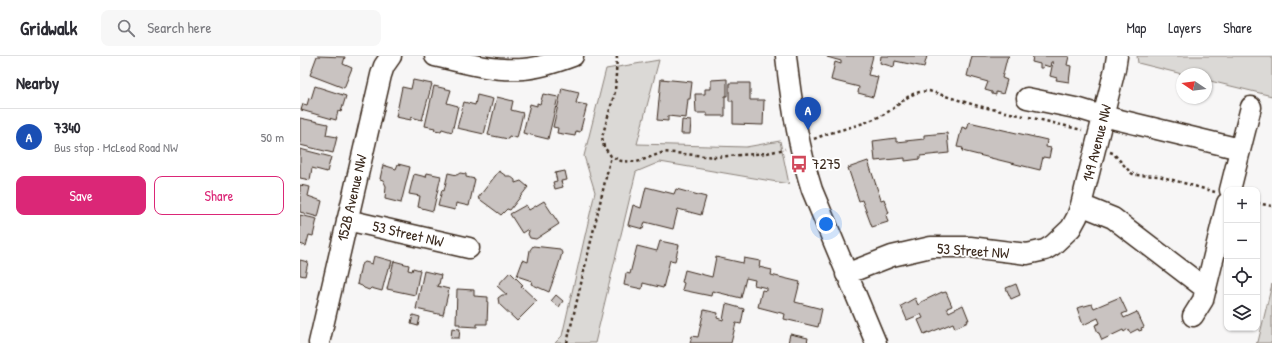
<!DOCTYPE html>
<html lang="en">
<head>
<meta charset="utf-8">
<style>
	:root { --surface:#fff; --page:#f7f7f7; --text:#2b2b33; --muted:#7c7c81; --line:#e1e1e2; --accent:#db2777 }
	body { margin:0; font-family:"Patrick Hand",sans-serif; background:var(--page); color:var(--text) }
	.controls { position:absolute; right:12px; bottom:12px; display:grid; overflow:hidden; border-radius:8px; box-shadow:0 1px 3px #0004 }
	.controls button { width:36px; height:36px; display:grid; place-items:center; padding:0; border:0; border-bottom:1px solid var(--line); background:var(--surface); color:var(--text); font:20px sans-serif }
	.compass { position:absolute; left:876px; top:12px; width:36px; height:36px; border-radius:50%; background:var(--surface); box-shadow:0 1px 3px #0004; rotate:283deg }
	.you { position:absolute; left:526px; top:168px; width:14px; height:14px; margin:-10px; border:3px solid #fff; border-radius:50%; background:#1a73e8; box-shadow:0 0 0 6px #1a73e833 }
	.badge { display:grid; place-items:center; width:26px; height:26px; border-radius:50%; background:var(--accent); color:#fff; font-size:13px; font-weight:700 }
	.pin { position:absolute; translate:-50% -33px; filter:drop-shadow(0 1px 2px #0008) }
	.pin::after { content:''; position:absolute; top:21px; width:14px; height:12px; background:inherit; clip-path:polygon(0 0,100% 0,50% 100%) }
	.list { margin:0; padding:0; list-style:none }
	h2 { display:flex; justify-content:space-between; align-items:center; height:52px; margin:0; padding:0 16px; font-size:17px }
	h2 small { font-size:13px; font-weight:400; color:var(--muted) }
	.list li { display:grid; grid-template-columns:26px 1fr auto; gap:12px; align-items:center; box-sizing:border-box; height:56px; padding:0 16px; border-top:1px solid var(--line) }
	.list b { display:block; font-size:15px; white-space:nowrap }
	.list p { margin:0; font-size:13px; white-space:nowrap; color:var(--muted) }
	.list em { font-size:13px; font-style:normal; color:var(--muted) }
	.actions { display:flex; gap:8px; padding:12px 16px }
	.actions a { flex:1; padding:9px 0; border:1px solid var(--accent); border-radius:8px; text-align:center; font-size:14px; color:var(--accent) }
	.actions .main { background:var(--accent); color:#fff }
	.icon { flex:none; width:22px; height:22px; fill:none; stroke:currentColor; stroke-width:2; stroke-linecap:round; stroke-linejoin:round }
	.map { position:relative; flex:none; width:972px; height:287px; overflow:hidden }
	header { display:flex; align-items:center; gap:24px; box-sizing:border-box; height:56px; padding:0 20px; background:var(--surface); border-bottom:1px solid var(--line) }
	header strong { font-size:19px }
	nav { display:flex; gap:22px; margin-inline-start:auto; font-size:14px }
	.search { width:280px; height:36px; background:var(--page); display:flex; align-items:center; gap:10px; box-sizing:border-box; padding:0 14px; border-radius:8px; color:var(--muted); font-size:15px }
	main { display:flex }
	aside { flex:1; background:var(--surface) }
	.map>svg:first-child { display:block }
	.green { fill:#dbd9d6; stroke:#8b827a }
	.building { fill:#c9c3c1; stroke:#3b2a1e }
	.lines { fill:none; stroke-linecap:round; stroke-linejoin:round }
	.minor-casing { stroke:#3b2a1e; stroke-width:23 }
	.path { stroke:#3b2a1e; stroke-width:2.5; stroke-dasharray:3 3; stroke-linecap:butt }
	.minor { stroke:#fff; stroke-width:20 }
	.labels { text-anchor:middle; stroke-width:3.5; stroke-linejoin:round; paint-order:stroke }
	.street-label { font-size:15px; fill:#3b2a1e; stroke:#fff }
	.poi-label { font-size:15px; fill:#3b2a1e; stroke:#fff; text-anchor:start }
</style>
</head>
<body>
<header>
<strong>Gridwalk</strong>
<div class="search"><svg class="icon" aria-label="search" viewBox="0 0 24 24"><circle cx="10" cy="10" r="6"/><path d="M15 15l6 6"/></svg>Search here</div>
<nav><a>Map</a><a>Layers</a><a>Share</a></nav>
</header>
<main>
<aside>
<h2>Nearby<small></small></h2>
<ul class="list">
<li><span class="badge" style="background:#1a4fb4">A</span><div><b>7340</b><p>Bus stop · McLeod Road NW</p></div><em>50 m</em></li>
</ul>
<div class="actions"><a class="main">Save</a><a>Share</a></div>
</aside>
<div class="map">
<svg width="972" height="287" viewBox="0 0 972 287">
	<rect width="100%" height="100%" fill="#f7f6f6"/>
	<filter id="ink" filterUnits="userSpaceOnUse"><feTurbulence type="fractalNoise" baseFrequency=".025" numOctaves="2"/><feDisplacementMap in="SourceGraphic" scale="8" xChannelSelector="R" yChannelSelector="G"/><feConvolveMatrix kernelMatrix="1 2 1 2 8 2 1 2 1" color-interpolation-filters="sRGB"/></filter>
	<g filter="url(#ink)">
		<!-- green -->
		<path class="green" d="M837,0H972V40L906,24V18H882L838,7Z
			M359,4L337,88L446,91L480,85L489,128L360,106L336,116L295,287H255L262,280L295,136L284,100L306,13Z
			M972,228V287H956L958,286Z"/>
		<!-- building -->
		<path class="building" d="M17,0L45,1L43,8L52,12L44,32L10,19Z
			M527,0H573L568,19L578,21L573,41L558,37L559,31L531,24L535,6L541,8V5L527,1Z
			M581,0H627L624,11L595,5L594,11L580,7Z
			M672,0H709L707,2L702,22L707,24L703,38L696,36V39L692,38V36L685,34L688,26L667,20Z
			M733,0H769L767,9L771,10L769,26L756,24L757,22L750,20L753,6H751L750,11L744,9L743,12H740V8L732,6Z
			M361,23L392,26L390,43H388L386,62L368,60V65L357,64Z
			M427,23V40H425V60H407V57H396L395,38H405V33H411V24Z
			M113,24L132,28L122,64L111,61V64L96,61L102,31L111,33Z
			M429,27H450V44H464L463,69L433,68V45H429Z
			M15,30L46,40L41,56L38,55L36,64L1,54L3,48L7,49L9,42L11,43Z
			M134,30L151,34L147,47L158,50L152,76L142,73L141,75L134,74L135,72L125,70Z
			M262,32L279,36L276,47L287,49L280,76L276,75L275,80L257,77L258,72L253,71Z
			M243,38L258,41L248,83L223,77L230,48L237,50V47L240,48Z
			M177,39L193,43L184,78L157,72L164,46L175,49Z
			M197,41L213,45L211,54L223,57L217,82L209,80L208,83L188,79Z
			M0,62L28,68L26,79L37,81L33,97L0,89Z
			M382,64L391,65L390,78H381Z
			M669,66L747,84L746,91L751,92L749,102L743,101L740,114L662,95L663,92L657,91L662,71L667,73Z
			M647,77L649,97L620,100V103L605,105V102L575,105L573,85L596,82V86L624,83V79Z
			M0,93L31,101L27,116L12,112L10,124L0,122Z
			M568,105L581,144L584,143L589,157L586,159L588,166L572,171L562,144L559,145L548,112Z
			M98,108L110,111L101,147L85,143L86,130L83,124L80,123L83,109L96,113Z
			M199,115L206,120H210L215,124V127L221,125L228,131L210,154L207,153L201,159L178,142Z
			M265,115L267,124L261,125L263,131L255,133L253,126L257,125L255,117Z
			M127,117L141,120L133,155L118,151L120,140L109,138L114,118L126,121Z
			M148,117L157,119L160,117L166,118V121L175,123L169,150L156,147L155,154L138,150L142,134L144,135Z
			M0,129L10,131L8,140L22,145L18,161L0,156Z
			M346,131L374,138L376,133L406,141L401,159L378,153L373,173L345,166L343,173L328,169L333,149L341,152Z
			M244,145L259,168L236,183L230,182L228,178L229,175L228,173L222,177L210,158L226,149L229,154Z
			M0,159L17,163L13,180L9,179L6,190L0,188Z
			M360,185L379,189L375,205L370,204L363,232L343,227L342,233L324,229L326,217L330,218L337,190L357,195Z
			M233,190L260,193L262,197L258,211L249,236L231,228L232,225L217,220L223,204L228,206L230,194Z
			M74,200L92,205L90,212H88L82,235L71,232L69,234L64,232L62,230L57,228L61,209L65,206L72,208Z
			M416,201L443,207L444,202L460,205L459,211L472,214L471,219L500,226L495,246L522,253L518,271L484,263L485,258L458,251L462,234L467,235V232L454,229L455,224L446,222L441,242L412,235L411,240L382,234L384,227L382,226L385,214L412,221Z
			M0,204L8,206L5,220L0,219Z
			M94,205L109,209L108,214L112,215L113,212L120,214L115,239L87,233Z
			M124,215L141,219L139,228H138L137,230L149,233L143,259L116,253Z
			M210,216L223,229L221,230L237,245L217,265L199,248L198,242L202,239H207L197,230Z
			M716,228L720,239L711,243L706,232Z
			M157,233L174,234V240L188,241L187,268H177V271L160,270V268H156Z
			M642,236V237L646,236L652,250L647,252L649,256L663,249L669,264H667L668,266L655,272L653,267L629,277V276L624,278L618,264L623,262L621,258L607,264L601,250L615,242L618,249L621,247V246Z
			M256,239L263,245L259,251L251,245Z
			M820,241L827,256L822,258L824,262L837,256L844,271L841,272L842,274L839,275L838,273L830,277L828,273L824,276L823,274L802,284L799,277H798L795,269L800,267L798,262L783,269L777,252L792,248L794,252Z
			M426,248L444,253L441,268L436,267L431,287H390L392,280L398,281L404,254L418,257L417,262L423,264Z
			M113,259L120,261L118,270L111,268Z
			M152,272L160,273L159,282H151Z
			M490,278L508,282L507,287H488Z"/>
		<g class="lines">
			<!-- minor casing -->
			<g class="minor-casing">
				<path id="minor" d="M135,0C164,7 193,15 223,13C240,12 257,6 273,0
					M486,0C491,46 498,90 512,134L576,287
					M727,42L780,53L803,60L940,93
					M930,134L951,51
					M781,149L813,162L906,233
					M47,164L169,192
					M546,218L592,200L631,191H670L727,198L745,194L753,189L771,172L777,161L781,149L815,13L817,0
					M893,260L903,244L927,147
					M19,287L81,19L84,10L91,0"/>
			</g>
			<!-- path -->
			<path class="path" d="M317,0L315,36L302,81L304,91L311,100L321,105L337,106L364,96L415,101L467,97L485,93
				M729,61L782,74
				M514,83C537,73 564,70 586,57C604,47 606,36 629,35L678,50L724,60
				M810,96L813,97L831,117L835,119L859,120L915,136
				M957,147L972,150
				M267,287L311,100"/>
			<!-- minor -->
			<use href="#minor" class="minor"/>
		</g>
	</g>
	<!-- icons -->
	<defs>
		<g id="bus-bare" transform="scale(1.38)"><path d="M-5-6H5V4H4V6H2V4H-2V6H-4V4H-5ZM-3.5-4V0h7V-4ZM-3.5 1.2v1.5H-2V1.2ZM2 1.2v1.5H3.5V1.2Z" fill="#d1495b" stroke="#fff" stroke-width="2.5" paint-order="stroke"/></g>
	</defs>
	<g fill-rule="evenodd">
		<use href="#bus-bare" x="499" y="108"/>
	</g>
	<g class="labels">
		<!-- street labels -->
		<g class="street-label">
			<text transform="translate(797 87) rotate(-76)" y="5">149 Avenue NW</text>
			<text transform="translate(52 142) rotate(-77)" y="5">152B Avenue NW</text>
			<text transform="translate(108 178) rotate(13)" y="5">53 Street NW</text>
			<text transform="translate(673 195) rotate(4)" y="5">53 Street NW</text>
		</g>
		<!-- poi labels -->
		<g class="poi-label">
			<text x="512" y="113">7275</text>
		</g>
	</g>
</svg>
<div class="controls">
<button>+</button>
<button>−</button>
<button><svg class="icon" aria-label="locate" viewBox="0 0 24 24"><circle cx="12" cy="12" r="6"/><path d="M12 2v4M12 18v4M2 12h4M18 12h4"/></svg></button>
<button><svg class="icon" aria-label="layers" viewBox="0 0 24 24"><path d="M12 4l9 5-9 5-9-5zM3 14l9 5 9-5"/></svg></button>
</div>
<svg class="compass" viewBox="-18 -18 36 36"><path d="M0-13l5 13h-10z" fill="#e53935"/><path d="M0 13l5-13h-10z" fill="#7c7c81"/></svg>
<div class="you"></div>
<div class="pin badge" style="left:508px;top:74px;background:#1a4fb4">A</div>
</div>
</main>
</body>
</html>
